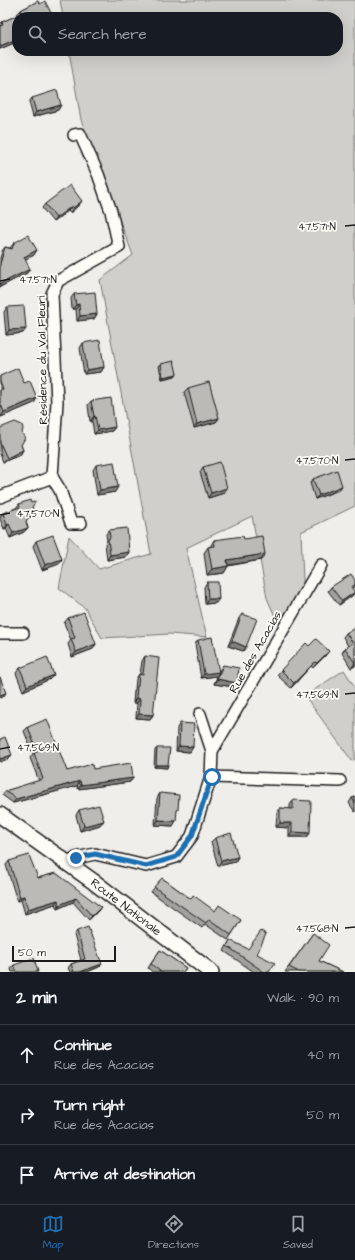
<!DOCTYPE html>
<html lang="en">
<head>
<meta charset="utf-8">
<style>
	:root { --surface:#171b24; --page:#20242c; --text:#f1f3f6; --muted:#9ea1a6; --line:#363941; --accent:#1f6fb2 }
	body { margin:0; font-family:"Architects Daughter",sans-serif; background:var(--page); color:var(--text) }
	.scale { position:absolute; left:12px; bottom:10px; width:104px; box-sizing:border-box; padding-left:4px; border:2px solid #1c1c1c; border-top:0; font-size:11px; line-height:14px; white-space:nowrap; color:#1c1c1c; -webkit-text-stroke:3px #fdfcf7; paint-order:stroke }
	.stop { position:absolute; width:12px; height:12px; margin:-9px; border:3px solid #1f6fb2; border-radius:50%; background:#fff }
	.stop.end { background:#1f6fb2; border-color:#fff; box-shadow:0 1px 4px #0008 }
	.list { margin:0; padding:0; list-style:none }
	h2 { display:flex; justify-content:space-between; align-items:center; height:52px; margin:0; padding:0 16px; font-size:17px }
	h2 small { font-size:13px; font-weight:400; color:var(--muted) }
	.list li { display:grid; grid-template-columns:26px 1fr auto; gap:12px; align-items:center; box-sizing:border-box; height:60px; padding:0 16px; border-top:1px solid var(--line) }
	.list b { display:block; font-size:15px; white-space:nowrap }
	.list p { margin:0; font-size:13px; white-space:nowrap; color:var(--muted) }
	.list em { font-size:13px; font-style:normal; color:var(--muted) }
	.icon { flex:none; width:22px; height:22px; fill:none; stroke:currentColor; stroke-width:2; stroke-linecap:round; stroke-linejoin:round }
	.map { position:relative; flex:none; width:355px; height:972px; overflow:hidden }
	.search { position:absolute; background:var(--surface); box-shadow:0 4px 16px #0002; left:12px; right:12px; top:12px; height:44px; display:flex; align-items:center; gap:10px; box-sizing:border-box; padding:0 14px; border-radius:16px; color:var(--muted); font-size:15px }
	.sheet { height:232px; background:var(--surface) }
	nav { display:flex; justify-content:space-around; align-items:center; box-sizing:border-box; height:56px; border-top:1px solid var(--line); background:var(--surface); font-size:11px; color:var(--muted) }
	nav a { display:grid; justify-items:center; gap:2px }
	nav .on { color:var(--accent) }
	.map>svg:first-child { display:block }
	.green { fill:#d0cfcc; stroke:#767674 }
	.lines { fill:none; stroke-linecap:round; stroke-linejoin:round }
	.minor-casing { stroke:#1c1c1c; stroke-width:14 }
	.secondary-casing { stroke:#1c1c1c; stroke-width:18 }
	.minor { stroke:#fdfcf7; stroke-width:11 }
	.secondary { stroke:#fdfcf7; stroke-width:15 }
	.wall { fill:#a1a09d; stroke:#1c1c1c }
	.shaded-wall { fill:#83827f; stroke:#1c1c1c }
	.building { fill:#bbbab6; stroke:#1c1c1c }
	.route { stroke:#1f6fb2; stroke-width:5 }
	.ticks { fill:none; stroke:#1c1c1c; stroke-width:1.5 }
	.labels { text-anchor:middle; stroke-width:3.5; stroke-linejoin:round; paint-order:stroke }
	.street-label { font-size:12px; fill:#1c1c1c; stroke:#fdfcf7 }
	.ticks-label { font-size:10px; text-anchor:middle; fill:#1c1c1c; stroke:#fdfcf7; stroke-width:3.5; stroke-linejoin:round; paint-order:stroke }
</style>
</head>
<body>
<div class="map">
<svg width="355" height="972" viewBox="0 0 355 972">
	<rect width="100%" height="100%" fill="#f0eeea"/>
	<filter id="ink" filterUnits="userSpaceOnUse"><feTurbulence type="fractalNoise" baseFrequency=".025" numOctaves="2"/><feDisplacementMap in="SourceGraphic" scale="8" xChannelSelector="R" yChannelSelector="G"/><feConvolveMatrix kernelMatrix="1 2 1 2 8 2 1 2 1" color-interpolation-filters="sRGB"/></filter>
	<g filter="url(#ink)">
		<!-- green -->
		<path class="green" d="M60,0H355V506L301,532L304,604L278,623L267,598L252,516L186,548L207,637L170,634L102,638L85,608L59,588L69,536L99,569L151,554L100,280L133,255L81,120L69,51H338V17H63Z
			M344,670L355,687V759L352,761L305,696Z"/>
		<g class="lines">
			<!-- minor casing -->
			<g class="minor-casing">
				<path id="minor" d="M52,477L60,490L71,523H81
					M0,497L52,477L57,402L52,294L58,281L119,247L111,211L98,174L80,134L74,135
					M0,633H23
					M212,751L321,565
					M211,777L340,781
					M69,865L76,858L95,854L146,866L176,857L192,836L211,777L212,751L200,714"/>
			</g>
			<!-- secondary casing -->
			<g class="secondary-casing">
				<g id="secondary">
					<path id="s1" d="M0,815L94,882L211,972"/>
				</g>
			</g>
			<!-- minor -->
			<use href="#minor" class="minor"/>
			<!-- secondary -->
			<use href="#secondary" class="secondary"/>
		</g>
		<!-- wall -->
		<path class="wall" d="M38,1L17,17V34H16L14,43L0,49V24L2,22L18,15L17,14L21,10Z
			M32,98L61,105L58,110L33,117L29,102Z
			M45,204L79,205L70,213L68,211L53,222L42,208Z
			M14,243L34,255L25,259L27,273L0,287V258L2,251L5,247L10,248Z
			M74,294L97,314L94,319L77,321L76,309H72L71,298Z
			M7,307L23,333L6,335L4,312Z
			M83,343L104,367L101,372L84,374L80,348Z
			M161,364L177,374L175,376L162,379L159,366Z
			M0,376L24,383L37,398L34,403L1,417L0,414Z
			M188,388L219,418L216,422L194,428L184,392Z
			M91,401L115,427L112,431L94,434L92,421H90L88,405Z
			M0,428L22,433L21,445L23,450L20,455L3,462L0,454Z
			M96,465L115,492L97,495L93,470Z
			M203,467L227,488L224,493L208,498L200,472Z
			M313,479L339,490L315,499L310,483Z
			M19,504L32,507L34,512L31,517L27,518L26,522L28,528L24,532L10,538L6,528L4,529L0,519V517L3,513L16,508Z
			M109,530L129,552L126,557L107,560L105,543L107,541L106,534Z
			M244,539L265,554L261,560L228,566L224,573L207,575L204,553L208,547H210L214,540Z
			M36,541L62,559L59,564L42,570L33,546Z
			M355,580V586L352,589L355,592L352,596L339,605L328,591L331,587Z
			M207,582L216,603L205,604L204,587Z
			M242,614L246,647L243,651L228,646L239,618Z
			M68,618L96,644L93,649L72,657L68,644L71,640L64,623Z
			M355,628V666L351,668L342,653L345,648L348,646L343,637L346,633Z
			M198,640L219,671L223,665L234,687L214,684L218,674L217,676L201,678L195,644Z
			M309,646L325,656L313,668L311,666L291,688L277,675L281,670Z
			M145,656L153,715L150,719L136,718L137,703H133L134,691L135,689L136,679L139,674H140L142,661Z
			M20,668L54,675L50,679L23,691L16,673Z
			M180,723L193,747L190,752L176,751L177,728Z
			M28,727L67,771L93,769L133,778L130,782L78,789L77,786L13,803L2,795L5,791L39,781L30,758L33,754L24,731Z
			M157,748L167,768L154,767L155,750Z
			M160,793L176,813L173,826L155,825L157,798Z
			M355,797V812L349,803L352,798Z
			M293,800L310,833L307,837H289V828L276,827L277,813L280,808L290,809V805Z
			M79,810L104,821L100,825L80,831L76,815Z
			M215,838L238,857L235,862L218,866L211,842Z
			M9,861L38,878L56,873L98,911L89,920L73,902L57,909L55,904L25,914L21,900L17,901L6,865Z
			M162,878L191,899L215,911L241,920L228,940L205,924L202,928L151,892Z
			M77,931L99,967L87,972H70L68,968L71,964L81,960L74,935Z
			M313,933L319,961L343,972H285Z
			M230,940L257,954L269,972H254L224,951Z
			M160,950L186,968L183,972H152L148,968Z
			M14,965L38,972H12L11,969Z"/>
		<!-- shaded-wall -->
		<path class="shaded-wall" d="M17,39L14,43L0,49V46Z
			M61,105L58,110L33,117L36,112Z
			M82,201L79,205L70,213L73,208Z
			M72,206L68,211L53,222L56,218Z
			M37,250L34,255L21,262L24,257Z
			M30,269L27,273L0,287V284Z
			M79,304L76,309H72L76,305Z
			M97,314L94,319L77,321L80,316Z
			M26,329L23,333L6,335L9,330Z
			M104,367L101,372L84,374L87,370Z
			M177,374L175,376L162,379L163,377Z
			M37,398L34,403L1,417L4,412Z
			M94,416H95L92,421H90Z
			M219,418L216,422L194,428L197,424Z
			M115,427L112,431L94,434L98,430Z
			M23,450L20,455L3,462L7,458Z
			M342,486L339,490L315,499L319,495Z
			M118,487L115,492L97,495L100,490Z
			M227,488L224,493L208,498L211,493Z
			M34,512L31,517L26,519L29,514Z
			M9,524L6,528L4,529L7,525Z
			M28,528L24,532L10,538L13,533Z
			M129,552L126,557L107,560L110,555Z
			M265,554L261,560L223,566L227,560Z
			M62,559L59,564L42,570L45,565Z
			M228,566L224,573L207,575L212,569Z
			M355,592L352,596L339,605L342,601Z
			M208,599H219L216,603L205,604Z
			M232,641L246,647L243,651L228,646Z
			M96,644L93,649L72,657L76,652Z
			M329,651L325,656L313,668L317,663Z
			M315,662L311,666L291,688L294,683Z
			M355,663V666L351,668Z
			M219,672L217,676L201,678L204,674Z
			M54,675L50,679L23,691L27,686Z
			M217,679L237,683L234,687L214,684Z
			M6,693L3,697L0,698V695Z
			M136,698L140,699L137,703H133Z
			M139,714L153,715L150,719L136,718Z
			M179,746L193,747L190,752L176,751Z
			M12,755L8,759L0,762V759Z
			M156,765H168L167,768L154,767Z
			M133,778L130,782L78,789L81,785Z
			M80,781L77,786L13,803L16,799Z
			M158,820L176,821L173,826L155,825Z
			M104,821L100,825L80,831L84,826Z
			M280,823H292L289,828L276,827Z
			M292,832L310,833L307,837H289Z
			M238,857L235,862L218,866L221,861Z
			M24,896L21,900L17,901L20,897Z
			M76,898L73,902L57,909L59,905Z
			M58,900L55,904L25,914L28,909Z
			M101,907L98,911L89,920L92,916Z
			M102,964L99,967L87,972H80Z"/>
		<!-- building -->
		<path class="building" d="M38,1L40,4L45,1L52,15L47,17H17V31L15,32L17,39L0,46V26L3,25L2,22L22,13L21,10Z
			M57,90L61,105L36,112L32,98Z
			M70,185L82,201L73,208L72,206L56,218L45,204Z
			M28,235L37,250L24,257L30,269L0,284V264L5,247L12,249L14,243Z
			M95,292L97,314L80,316L79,304L76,305L74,294Z
			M24,306L26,329L9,330L7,307Z
			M100,340L104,367L87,370L83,343Z
			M174,361L177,374L163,377L161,364Z
			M18,368L24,383L30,381L37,398L4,412L0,402V390L3,389L0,381V376Z
			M209,382L219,418L197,424L188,388Z
			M111,398L115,427L98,430L95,416H94L91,401Z
			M15,422L22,425L23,429L22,433L25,438L21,445L23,450L7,458L0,443V428Z
			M114,462L118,487L100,490L96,465Z
			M220,462L227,488L211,493L203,467Z
			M337,470L342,486L319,495L313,479Z
			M30,500L31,503L36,501L32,507L34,512L29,514L26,522L28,528L13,533L9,524L7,525L3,513L20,507L19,504Z
			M127,528L129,552L110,555L108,539L110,538L109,530Z
			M53,535L62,559L45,565L36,541Z
			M243,536L244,539L262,536L265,554L227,560L228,566L212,569L208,547L215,546L214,540Z
			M351,574L355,580V585L351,587L355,592L342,601L331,587Z
			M207,582H218L219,599H208Z
			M84,612L96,644L76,652L71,639L75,638L68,618Z
			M242,614L257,619L246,647L232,641Z
			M355,628V663L345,648L353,643L346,633Z
			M212,637L219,672L204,674L198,640Z
			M316,639L329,651L317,663L315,662L294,683L281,670L306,643L309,646Z
			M145,656L159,658L153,715L139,714L140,699L136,698L137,686H138L139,674L143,675Z
			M47,657L54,675L27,686L20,668Z
			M223,665L239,668L237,683L217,679Z
			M0,677L6,693L0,695Z
			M47,719L67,771L92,764L93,769L131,763L133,778L81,785L80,781L16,799L5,791L43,779L34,753L37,752L28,727Z
			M180,723L194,724L193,747L179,746Z
			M5,737L12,755L0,759V739Z
			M157,748H170L168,765H156Z
			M160,793L179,795L178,810H177L176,821L158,820Z
			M355,797V803L352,798Z
			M293,800L311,801L310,833L292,832V823H280V808L293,809Z
			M99,805L104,821L84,826L79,810Z
			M231,833L238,857L221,861L215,838Z
			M29,855L38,878L56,873L101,907L92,916L76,898L59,905L58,900L28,909L24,896L20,897L9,861Z
			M162,878L191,899L193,895L215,911L219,905L241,920L231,935L209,919L206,923L154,887Z
			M88,927L102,964L80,972H74L71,964L85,959L77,931Z
			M261,931L266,934L257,954L275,963L269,972H264L227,946L230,940L248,949Z
			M313,933L329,945L319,961L343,972H299L289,967Z
			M160,950L186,968L183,972H161L151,964Z
			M34,958L38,972H17L14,965Z"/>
	</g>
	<g class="lines" filter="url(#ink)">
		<!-- route -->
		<path class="route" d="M76,858L95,854L146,866L176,857L192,836L212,777"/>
	</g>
	<!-- ticks -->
	<path class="ticks" d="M345,226L355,225M0,281L10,279M345,460L355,459M0,515L10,513M345,694L355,693M0,749L10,747M345,928L355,927"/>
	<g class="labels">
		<!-- street labels -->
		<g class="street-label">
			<text transform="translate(42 360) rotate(-91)" y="4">Résidence du Val Fleuri</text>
			<text transform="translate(255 652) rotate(-60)" y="4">Rue des Acacias</text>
			<text dy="4" stroke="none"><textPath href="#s1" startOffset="156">Route Nationale</textPath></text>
		</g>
	</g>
	<g class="ticks-label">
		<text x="317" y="230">47.571°N</text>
		<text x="38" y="283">47.571°N</text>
		<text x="317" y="464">47.570°N</text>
		<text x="38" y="517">47.570°N</text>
		<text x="317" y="698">47.569°N</text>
		<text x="38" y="751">47.569°N</text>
		<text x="317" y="932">47.568°N</text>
	</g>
</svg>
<div class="scale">50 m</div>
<div class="stop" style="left:212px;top:777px"></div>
<div class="stop end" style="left:76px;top:858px"></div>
<div class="search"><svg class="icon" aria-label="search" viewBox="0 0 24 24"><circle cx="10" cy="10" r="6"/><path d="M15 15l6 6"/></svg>Search here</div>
</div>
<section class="sheet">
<h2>2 min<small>Walk · 90 m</small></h2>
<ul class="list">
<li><svg class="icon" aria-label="ahead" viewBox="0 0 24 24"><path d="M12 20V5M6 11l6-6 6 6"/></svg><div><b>Continue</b><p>Rue des Acacias</p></div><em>40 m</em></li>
<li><svg class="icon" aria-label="right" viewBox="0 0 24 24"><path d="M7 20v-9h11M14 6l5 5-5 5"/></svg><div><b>Turn right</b><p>Rue des Acacias</p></div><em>50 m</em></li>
<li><svg class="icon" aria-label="arrive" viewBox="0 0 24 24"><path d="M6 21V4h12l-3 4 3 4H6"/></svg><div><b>Arrive at destination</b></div></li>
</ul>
</section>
<nav>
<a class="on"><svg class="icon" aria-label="map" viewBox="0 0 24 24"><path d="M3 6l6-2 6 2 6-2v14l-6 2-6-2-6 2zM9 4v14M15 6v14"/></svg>Map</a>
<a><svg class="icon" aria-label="directions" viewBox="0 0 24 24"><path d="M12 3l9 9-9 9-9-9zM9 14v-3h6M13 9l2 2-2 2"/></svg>Directions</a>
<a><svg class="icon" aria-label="saved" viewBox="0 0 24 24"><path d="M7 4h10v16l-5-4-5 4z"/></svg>Saved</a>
</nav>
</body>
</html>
